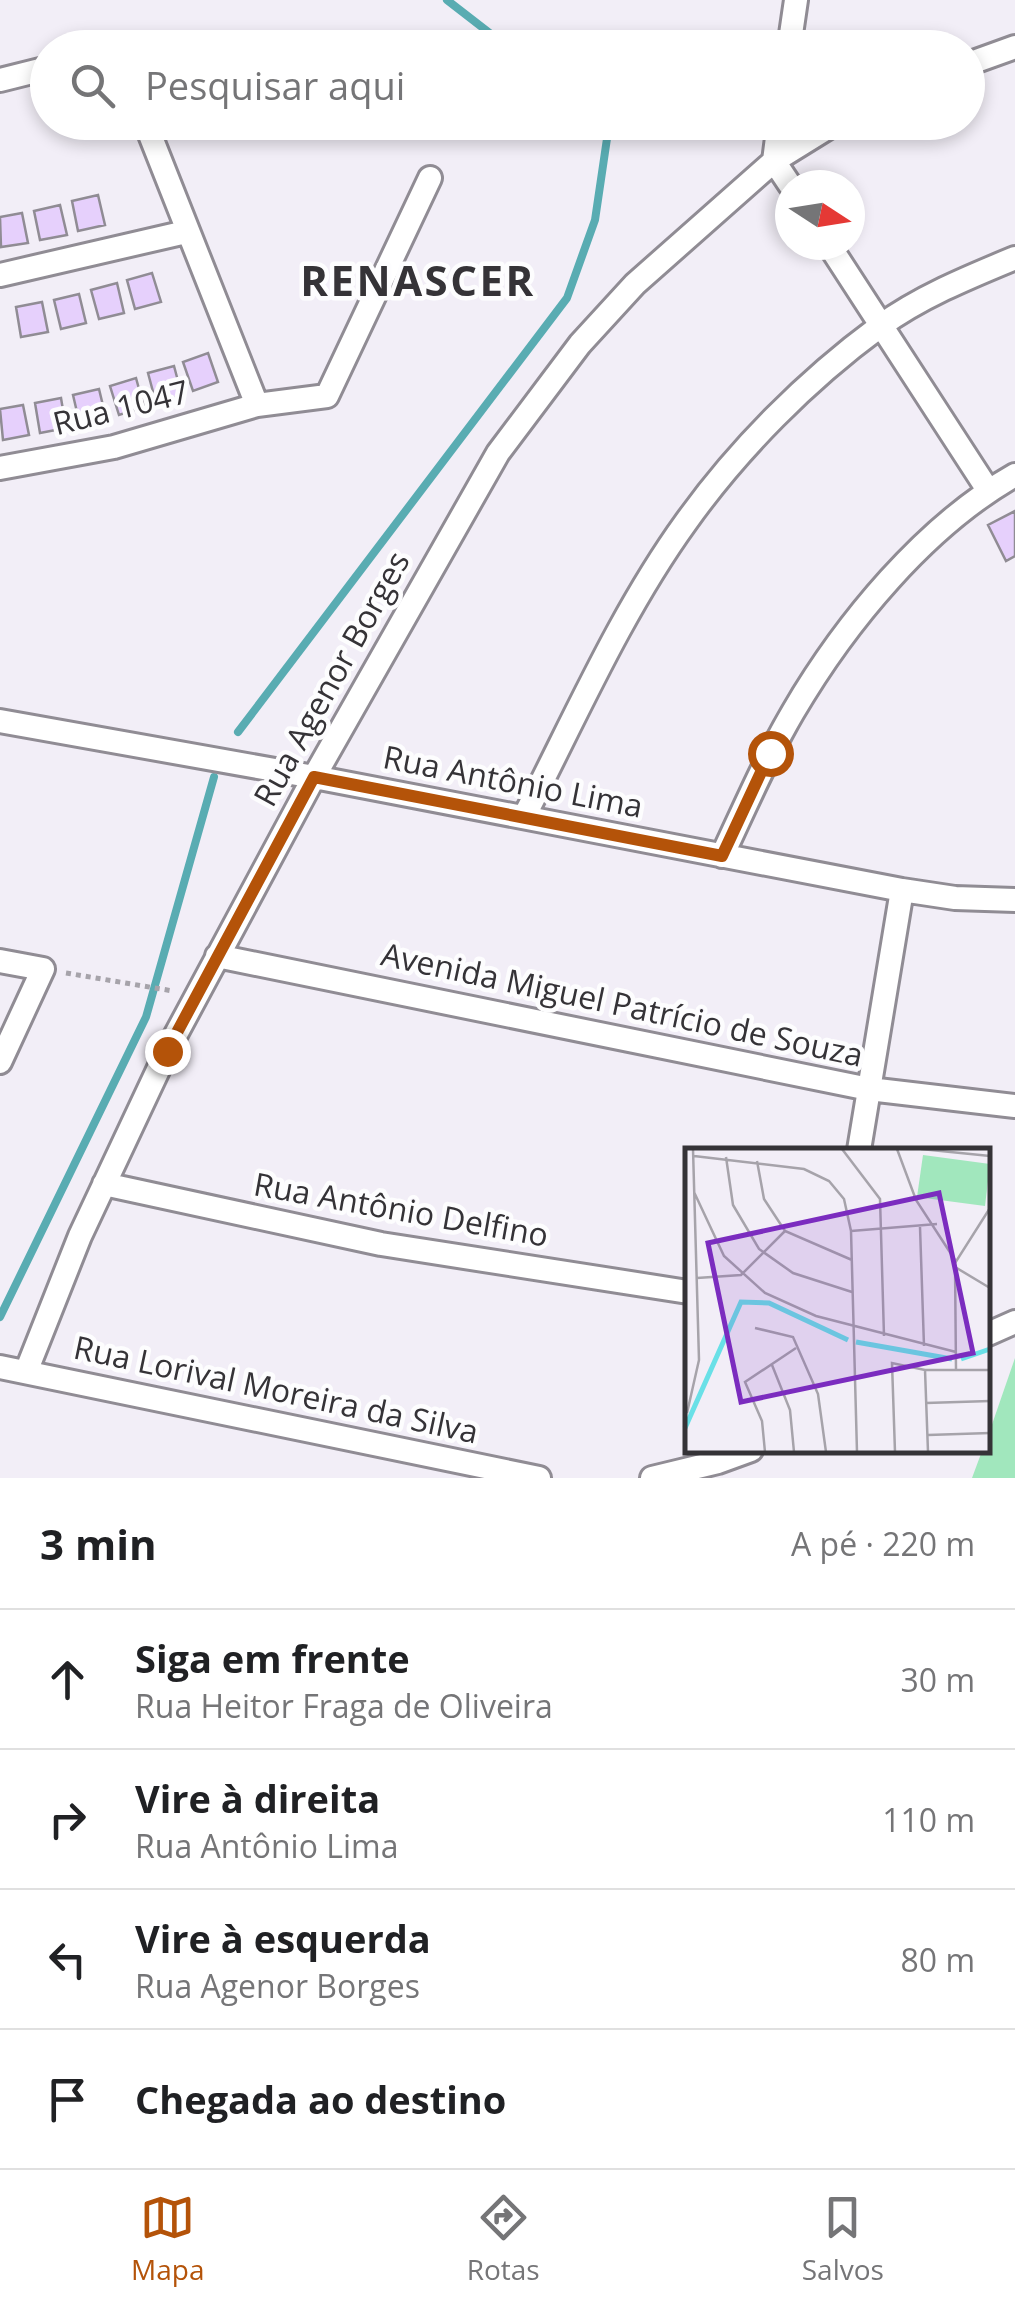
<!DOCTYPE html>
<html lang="pt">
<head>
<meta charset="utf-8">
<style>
	:root { --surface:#fff; --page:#f6f6f6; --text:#202124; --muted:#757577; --line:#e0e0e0; --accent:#b45309 }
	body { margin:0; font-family:"Open Sans",sans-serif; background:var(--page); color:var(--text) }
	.compass { position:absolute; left:775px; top:170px; width:90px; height:90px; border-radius:50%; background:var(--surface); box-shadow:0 5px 15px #0003; rotate:102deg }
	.stop { position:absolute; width:30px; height:30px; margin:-22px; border:8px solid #b45309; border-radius:50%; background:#fff }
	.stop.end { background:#b45309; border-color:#fff; box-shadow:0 2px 10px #0008 }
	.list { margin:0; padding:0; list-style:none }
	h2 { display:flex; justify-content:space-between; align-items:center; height:130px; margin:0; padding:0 40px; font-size:42px }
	h2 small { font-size:32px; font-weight:400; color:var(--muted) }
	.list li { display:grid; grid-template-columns:65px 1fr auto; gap:30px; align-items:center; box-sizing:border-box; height:140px; padding:0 40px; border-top:2px solid var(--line) }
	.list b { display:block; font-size:38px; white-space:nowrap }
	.list p { margin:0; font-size:32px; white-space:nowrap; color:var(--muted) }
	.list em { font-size:32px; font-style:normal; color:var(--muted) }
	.icon { flex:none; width:55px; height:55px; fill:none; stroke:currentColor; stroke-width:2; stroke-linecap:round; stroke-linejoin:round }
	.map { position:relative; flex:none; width:1015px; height:1478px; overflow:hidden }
	.search { position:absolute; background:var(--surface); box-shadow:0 5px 15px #0003; left:30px; right:30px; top:30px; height:110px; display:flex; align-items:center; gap:25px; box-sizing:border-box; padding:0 35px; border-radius:55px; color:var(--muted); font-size:38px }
	.sheet { height:690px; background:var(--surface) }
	nav { display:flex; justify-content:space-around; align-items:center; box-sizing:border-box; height:140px; border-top:2px solid var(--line); background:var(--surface); font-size:28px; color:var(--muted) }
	nav a { display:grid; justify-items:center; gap:5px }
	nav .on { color:var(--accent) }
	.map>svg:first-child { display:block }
	.green { fill:#a1e7bd }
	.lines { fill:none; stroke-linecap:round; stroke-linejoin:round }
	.stream { stroke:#59acb2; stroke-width:8 }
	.building { fill:#e6d0fc; stroke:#908c94; stroke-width:2.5 }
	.street-casing { stroke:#908c94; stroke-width:28 }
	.path { stroke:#a6a3aa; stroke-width:5; stroke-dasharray:5 5; stroke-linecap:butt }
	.street { stroke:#fff; stroke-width:22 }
	.route { stroke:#b45309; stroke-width:12 }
	.labels { text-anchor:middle; stroke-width:9; stroke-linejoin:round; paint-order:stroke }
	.street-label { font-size:32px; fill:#353337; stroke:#fdfdfe }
	.district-label { font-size:42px; font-weight:bold; letter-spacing:2.5px; fill:#353337; stroke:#fdfdfe }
	.inset-river { fill:none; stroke:#69e0e7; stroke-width:5 }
	.inset-road { fill:none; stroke:#a6a3aa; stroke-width:2.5 }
	.view { fill:#7b2cbf; fill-opacity:0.15; stroke:#7b2cbf; stroke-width:5 }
	.inset-edge { fill:none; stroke:#353337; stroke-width:5 }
</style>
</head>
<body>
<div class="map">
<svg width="1015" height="1478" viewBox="0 0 1015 1478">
	<rect width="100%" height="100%" fill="#f2eef7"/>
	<!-- green -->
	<path class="green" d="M1015,1358V1478H972L982,1451L988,1450V1436Z"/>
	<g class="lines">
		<!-- stream -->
		<path class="stream" d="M447,0L509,48
			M238,732L567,298L595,220L609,125L606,122
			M0,1317L146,1017L214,777"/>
	</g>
	<!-- building -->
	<path class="building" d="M98,195L105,225L78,231L72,201Z
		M60,205L67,235L40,240L34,211Z
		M22,213L28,243L1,247L0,217Z
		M152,273L161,302L135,309L127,280Z
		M117,283L124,313L99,319L91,290Z
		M79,294L86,323L61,329L54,300Z
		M42,302L48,332L21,337L16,307Z
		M208,353L218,382L193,391L183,362Z
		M174,366L182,396L156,403L148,373Z
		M136,378L144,407L119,415L110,386Z
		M99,389L106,418L80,425L73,395Z
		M61,398L66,428L40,433L35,403Z
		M23,405L29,435L3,440L0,409Z
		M1015,511V556L1006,561L988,525Z"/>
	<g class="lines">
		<!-- street casing -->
		<g class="street-casing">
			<path id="street" d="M789,48L796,0
				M968,64L1015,47
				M0,80L48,68
				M145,122L257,405
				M779,122L774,161L790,185
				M829,245L988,490
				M0,275L186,232
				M0,468L114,447L257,405L327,396L430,178
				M0,721L314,777L902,890L955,898L1015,900
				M524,817C575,718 621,612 686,522C738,449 807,380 879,327C920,297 969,277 1015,258
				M722,856C745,807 766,758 793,712C845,623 925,526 1015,475
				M217,956L869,1089L1015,1106
				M0,961L43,969L0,1062
				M859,1150L902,890
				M104,1184L381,1244L688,1292
				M988,1334L1015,1322
				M0,1367L539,1478
				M26,1372L80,1236L167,1051L314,777L498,453L580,344L635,284L774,161L837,122
				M652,1478L718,1462L751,1450"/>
		</g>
		<!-- path -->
		<path class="path" d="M66,973L173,991"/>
		<!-- street -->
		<use href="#street" class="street"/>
	</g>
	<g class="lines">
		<!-- route -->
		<path class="route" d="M167,1051L314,777L722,856L770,753"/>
	</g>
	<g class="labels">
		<!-- street labels -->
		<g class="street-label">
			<text transform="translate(121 408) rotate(-14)" y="11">Rua 1047</text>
			<text transform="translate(332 679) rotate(-61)" y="11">Rua Agenor Borges</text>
			<text transform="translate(513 782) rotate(11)" y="11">Rua Antônio Lima</text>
			<text transform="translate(622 1005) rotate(12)" y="11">Avenida Miguel Patrício de Souza</text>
			<text transform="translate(401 1210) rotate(10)" y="11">Rua Antônio Delfino</text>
			<text transform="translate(276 1390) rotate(12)" y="11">Rua Lorival Moreira da Silva</text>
		</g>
		<!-- district labels -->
		<g class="district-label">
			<text x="418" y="296">RENASCER</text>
		</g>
	</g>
	<!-- overview -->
	<g transform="translate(685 1148)">
		<rect width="305" height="305" fill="#f2eef7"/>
		<path d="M238,7L305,16L300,58L232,49Z" fill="#a1e7bd"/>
		<path class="inset-river" d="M171,194L267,211M276,211L305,201M0,280L56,154L84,155L163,192"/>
		<path class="inset-road" d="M157,1L195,51L199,188M212,1L231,52L270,112M236,1L305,8M9,8L119,21L144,33L159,51L166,83L172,304M41,9L48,57L74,101L108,125L167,144M72,13L79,51L100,83L167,112M9,44L39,108L80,145L131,168L271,204M235,79L239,198M166,83L252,76M270,119L305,140M12,130L56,127L100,83M70,180L108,189L133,246L141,304M87,217L105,262L109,304M240,222L243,304M271,222L270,115L305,60M241,255L305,253M2,265L14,212L8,1M243,287L305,285M80,304L77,273L60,234L111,200M210,304L207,215L240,222H305"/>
		<path class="view" d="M254,45L288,205L56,254L23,95Z"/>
		<rect width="305" height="305" class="inset-edge"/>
	</g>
</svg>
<svg class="compass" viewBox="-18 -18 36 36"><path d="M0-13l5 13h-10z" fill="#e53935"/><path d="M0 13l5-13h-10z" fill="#757577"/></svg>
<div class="stop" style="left:770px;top:753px"></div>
<div class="stop end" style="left:167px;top:1051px"></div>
<div class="search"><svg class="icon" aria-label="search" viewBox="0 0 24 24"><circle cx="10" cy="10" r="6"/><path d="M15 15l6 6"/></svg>Pesquisar aqui</div>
</div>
<section class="sheet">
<h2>3 min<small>A pé · 220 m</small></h2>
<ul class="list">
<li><svg class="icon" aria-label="ahead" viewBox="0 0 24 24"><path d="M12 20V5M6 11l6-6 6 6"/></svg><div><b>Siga em frente</b><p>Rua Heitor Fraga de Oliveira</p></div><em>30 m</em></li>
<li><svg class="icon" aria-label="right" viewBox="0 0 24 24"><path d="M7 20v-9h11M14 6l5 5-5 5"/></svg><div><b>Vire à direita</b><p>Rua Antônio Lima</p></div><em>110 m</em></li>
<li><svg class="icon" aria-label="left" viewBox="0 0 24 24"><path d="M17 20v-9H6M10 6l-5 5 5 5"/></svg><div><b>Vire à esquerda</b><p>Rua Agenor Borges</p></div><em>80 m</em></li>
<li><svg class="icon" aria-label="arrive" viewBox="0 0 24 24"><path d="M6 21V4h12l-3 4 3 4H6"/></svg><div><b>Chegada ao destino</b></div></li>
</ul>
</section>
<nav>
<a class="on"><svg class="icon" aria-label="map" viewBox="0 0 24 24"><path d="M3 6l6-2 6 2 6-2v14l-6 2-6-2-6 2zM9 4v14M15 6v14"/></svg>Mapa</a>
<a><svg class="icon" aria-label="directions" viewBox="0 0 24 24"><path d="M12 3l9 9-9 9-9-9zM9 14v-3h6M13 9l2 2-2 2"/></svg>Rotas</a>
<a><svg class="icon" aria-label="saved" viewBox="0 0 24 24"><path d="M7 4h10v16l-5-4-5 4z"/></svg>Salvos</a>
</nav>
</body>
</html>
